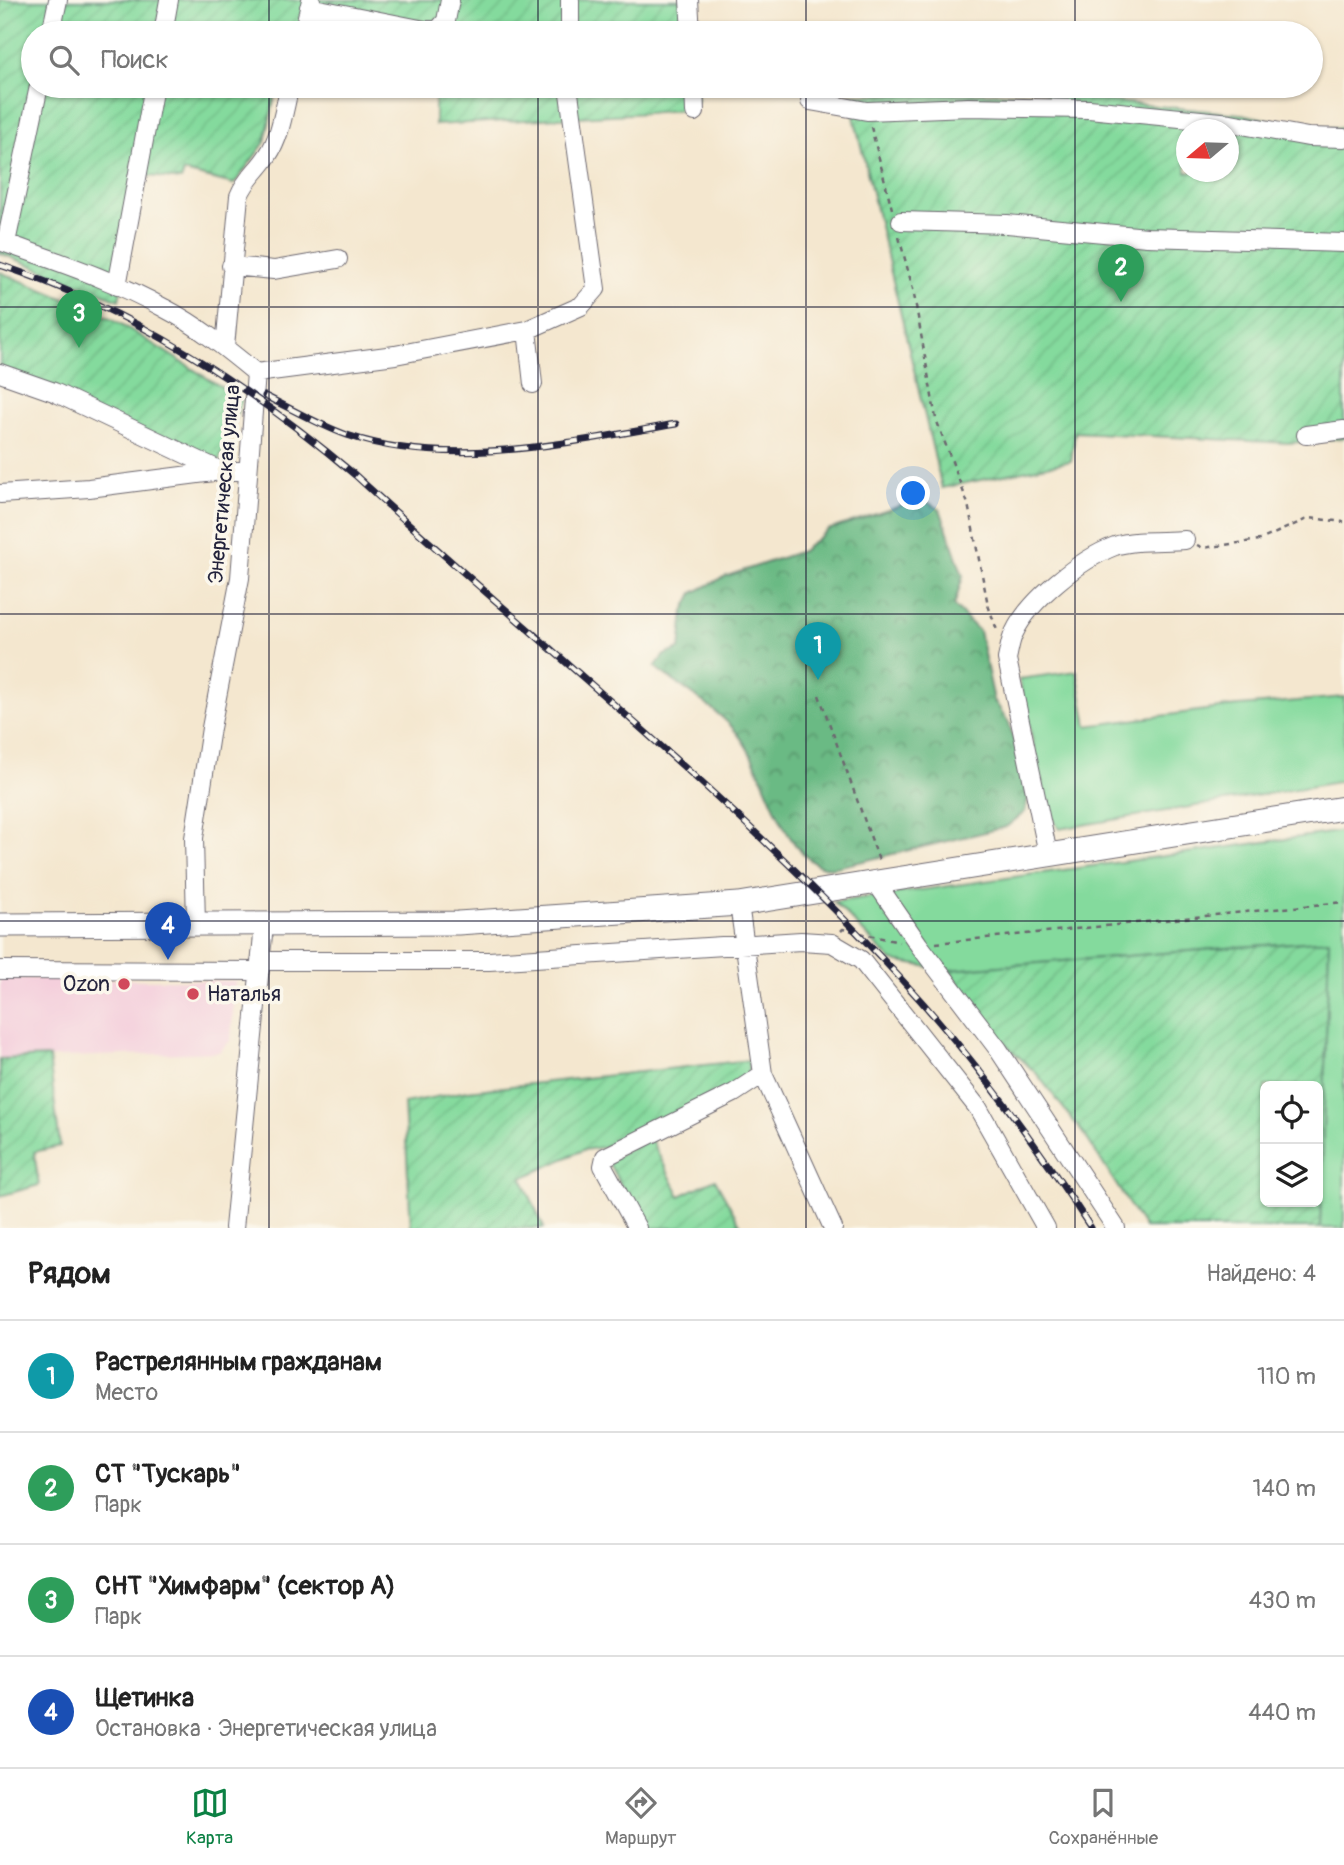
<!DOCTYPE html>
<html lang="ru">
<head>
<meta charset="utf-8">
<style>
	:root { --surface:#fff; --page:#f2f2f2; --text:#222; --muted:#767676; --line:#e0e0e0; --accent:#0b8043 }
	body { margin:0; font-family:Pangolin,sans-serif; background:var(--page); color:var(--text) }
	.controls { position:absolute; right:21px; bottom:21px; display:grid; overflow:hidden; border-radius:10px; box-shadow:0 2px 5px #0004 }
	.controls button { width:63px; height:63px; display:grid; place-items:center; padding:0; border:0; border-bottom:2px solid var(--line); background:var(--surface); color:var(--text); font:35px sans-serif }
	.compass { position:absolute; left:1176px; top:119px; width:63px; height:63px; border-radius:50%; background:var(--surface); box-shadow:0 2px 5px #0004; rotate:251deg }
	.you { position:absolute; left:914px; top:494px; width:24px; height:24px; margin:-18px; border:5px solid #fff; border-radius:50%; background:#1a73e8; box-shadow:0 0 0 10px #1a73e833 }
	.badge { display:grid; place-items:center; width:46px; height:46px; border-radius:50%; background:var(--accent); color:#fff; font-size:23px; font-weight:700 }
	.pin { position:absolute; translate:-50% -58px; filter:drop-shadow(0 2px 4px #0008) }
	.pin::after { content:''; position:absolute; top:37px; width:24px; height:21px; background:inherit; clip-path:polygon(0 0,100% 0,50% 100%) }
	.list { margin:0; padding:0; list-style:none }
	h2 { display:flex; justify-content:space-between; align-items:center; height:91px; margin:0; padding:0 28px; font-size:30px }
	h2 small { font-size:23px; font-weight:400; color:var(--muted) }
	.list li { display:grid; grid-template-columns:46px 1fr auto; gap:21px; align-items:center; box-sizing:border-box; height:112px; padding:0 28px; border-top:2px solid var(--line) }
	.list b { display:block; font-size:26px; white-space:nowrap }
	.list p { margin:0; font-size:23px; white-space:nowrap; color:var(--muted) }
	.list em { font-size:23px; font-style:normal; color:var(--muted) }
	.icon { flex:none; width:38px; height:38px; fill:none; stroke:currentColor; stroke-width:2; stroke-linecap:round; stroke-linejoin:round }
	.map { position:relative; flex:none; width:1344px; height:1228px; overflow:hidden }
	.search { position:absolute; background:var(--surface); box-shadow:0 2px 5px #0004; left:21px; right:21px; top:21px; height:77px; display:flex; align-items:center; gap:18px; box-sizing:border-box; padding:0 24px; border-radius:38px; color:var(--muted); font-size:26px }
	.sheet { height:539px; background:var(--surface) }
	nav { display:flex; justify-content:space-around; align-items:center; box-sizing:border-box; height:98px; border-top:2px solid var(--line); background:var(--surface); font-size:19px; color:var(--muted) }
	nav a { display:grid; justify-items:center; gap:4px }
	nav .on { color:var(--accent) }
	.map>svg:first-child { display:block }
	.built { fill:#f4cfdc }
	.grass { fill:#84da9d; stroke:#537e6c; stroke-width:2 }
	.forest { fill:url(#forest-crowns); stroke:#466e60; stroke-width:2 }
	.garden { fill:url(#garden-furrows); stroke:#537e6c; stroke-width:2; fill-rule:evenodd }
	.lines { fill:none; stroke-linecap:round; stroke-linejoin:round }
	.minor-casing { stroke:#6c676f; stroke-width:20 }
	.major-casing { stroke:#6c676f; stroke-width:25 }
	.path { stroke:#6c676f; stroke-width:2.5; stroke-dasharray:5 5; stroke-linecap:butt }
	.minor { stroke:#fff; stroke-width:18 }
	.major { stroke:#fff; stroke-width:23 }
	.rail-casing { stroke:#22223b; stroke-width:7 }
	.rail { stroke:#fbf7ec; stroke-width:4.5; stroke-dasharray:13; stroke-linecap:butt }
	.grid { fill:none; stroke:#22223b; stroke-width:2; stroke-opacity:0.55 }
	.poi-dot { fill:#d1495b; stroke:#fbf7ec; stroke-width:2.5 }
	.labels { text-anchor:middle; stroke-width:7; stroke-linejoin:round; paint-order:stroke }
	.street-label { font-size:21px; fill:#22223b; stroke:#fbf7ec }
	.poi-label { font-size:21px; fill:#22223b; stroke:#fbf7ec; text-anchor:end }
</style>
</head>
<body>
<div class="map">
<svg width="1344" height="1228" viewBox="0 0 1344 1228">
	<defs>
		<pattern id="forest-crowns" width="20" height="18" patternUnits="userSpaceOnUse" patternTransform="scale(1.75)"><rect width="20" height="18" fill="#6bba84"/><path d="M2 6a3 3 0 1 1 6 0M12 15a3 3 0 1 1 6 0" fill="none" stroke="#58976d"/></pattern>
		<pattern id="garden-furrows" width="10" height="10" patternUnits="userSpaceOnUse" patternTransform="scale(1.75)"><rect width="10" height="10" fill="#84da9d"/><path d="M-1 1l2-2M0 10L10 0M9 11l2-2" fill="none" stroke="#72bb88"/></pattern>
	</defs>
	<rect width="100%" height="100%" fill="#fbf7ec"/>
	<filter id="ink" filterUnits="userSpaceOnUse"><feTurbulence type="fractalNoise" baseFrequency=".0143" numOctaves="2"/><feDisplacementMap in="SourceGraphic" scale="14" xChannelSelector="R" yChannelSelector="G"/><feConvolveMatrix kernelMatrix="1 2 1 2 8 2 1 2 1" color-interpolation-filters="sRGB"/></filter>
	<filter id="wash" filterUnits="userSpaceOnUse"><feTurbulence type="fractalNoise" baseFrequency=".00686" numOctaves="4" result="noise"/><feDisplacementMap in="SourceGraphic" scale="28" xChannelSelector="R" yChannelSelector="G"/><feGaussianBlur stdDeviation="1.57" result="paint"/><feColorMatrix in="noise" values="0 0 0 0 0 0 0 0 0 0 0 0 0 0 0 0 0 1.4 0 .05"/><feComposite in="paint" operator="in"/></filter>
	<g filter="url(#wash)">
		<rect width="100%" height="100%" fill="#f4e7cf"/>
		<!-- built -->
		<path class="built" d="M0,978L235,981L231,1040L219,1052L0,1059Z"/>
		<!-- grass -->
		<path class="grass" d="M1077,671L1087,726L1228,707L1344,697V781L1059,829L1048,811L1019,679Z
			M1344,831V1228H1320L1329,940L949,970L892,961L834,902Z"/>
		<!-- forest -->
		<path class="forest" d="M921,499L940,509L963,576L954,606L979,631L994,700L1009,723L1020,763L1028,797L1025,812L1006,827L855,863C844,865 828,871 818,865C774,841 768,765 731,726C709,703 680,687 655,667L664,655L680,649L684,611L693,593L724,577L802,551L828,530Z"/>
		<!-- garden -->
		<path class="garden" d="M0,0H693L694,33H413L314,13L309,33H33V86H277L265,142L234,184L184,172L181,180L143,175L119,300L0,253Z
			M435,86H697V101L680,110L646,113L435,125Z
			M1023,93L1240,114L1307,127L1344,128V438L1288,443L1075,432L1071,461L942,488L849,95ZM1186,130H1228V172H1186Z
			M0,272L113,319L242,400L217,466L0,376Z
			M1329,940L1320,1228H1144L1086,1137L1036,1073L999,1038L949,970ZM1265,1086H1318V1202H1265Z
			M49,1057L60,1146L34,1152L39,1185L0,1196V1059Z
			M749,1060L748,1075L729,1090L605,1147L583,1150L522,1178L544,1228H411L404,1103L467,1091Z
			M649,1136L680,1196L715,1179L742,1228H644L608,1162Z"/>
	</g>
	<g filter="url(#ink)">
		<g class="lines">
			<!-- minor casing -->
			<g class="minor-casing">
				<path id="minor" d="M689,0L691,33
					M309,7L425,30H438L446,21L450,0
					M51,33L58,0
					M163,33L169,0
					M303,33L311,0
					M570,33V0
					M694,86L695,112
					M810,101L867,111L968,107L1089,109L1231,123L1308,137L1344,138
					M901,221L1007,224L1147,237L1344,243
					M0,241C55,261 112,279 164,308C197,325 227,349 256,373
					M6,243L39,86
					M231,266L274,270L338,259
					M117,286L154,86
					M527,330L533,384
					M225,347L239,196C246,178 258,171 268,155C281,136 284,108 290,86
					M0,373L54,392L221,471
					M256,373L395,355L527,330L581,306L596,289L568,86
					M1306,435L1344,430
					M0,494L89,488L221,471H247
					M1048,854L1007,659C1009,651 1010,641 1014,633C1029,600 1081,559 1115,546C1135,539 1164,542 1185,540
					M875,881L919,945L998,1049L1116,1228
					M739,904L763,1074L833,1228
					M196,925L194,838L211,728L240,578L256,373
					M260,961H489L801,941L832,943L861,960L978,1108L1046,1228
					M0,970L260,971
					M234,1228L264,925
					M637,1228L603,1166L605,1157L734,1093L763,1074"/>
			</g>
			<!-- major casing -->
			<g class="major-casing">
				<path id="major" d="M0,925L458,923L739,904L1344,808"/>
			</g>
			<!-- path -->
			<path class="path" d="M871,127L892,209
				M899,237L913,289L936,419L968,504L988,605L998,633
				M1197,545L1203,548L1260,540L1309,518L1344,522
				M819,695L880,863
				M841,931L843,929L899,942
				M936,943L1344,902"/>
			<!-- minor -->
			<use href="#minor" class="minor"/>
			<!-- major -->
			<use href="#major" class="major"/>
			<!-- rail casing -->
			<g class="rail-casing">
				<path id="rail" d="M0,265C132,309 249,386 355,475C537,643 734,797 901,979C972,1055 1034,1141 1091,1228
					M265,396C292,409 319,425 347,435C451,470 571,442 676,424"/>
			</g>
			<!-- rail -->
			<use href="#rail" class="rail"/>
		</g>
	</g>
	<!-- grid -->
	<path class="grid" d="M269,0V33M538,0V33M806,0V33M1075,0V33M269,86V1228M538,86V1228M806,86V1228M1075,86V1228M0,307H1344M0,614H1344M0,921H1344"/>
	<!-- markers -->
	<g class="poi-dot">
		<circle cx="124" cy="984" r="7"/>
		<circle cx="193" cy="994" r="7"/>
	</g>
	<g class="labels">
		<!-- street labels -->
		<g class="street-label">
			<text transform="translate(224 484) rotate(-85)" y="7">Энергетическая улица</text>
		</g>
		<!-- poi labels -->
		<g class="poi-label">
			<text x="110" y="991">Ozon</text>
			<text x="207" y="1001" text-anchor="start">Наталья</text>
		</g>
	</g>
</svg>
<div class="controls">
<button><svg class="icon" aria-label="locate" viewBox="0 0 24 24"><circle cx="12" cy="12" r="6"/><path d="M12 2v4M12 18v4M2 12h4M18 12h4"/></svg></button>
<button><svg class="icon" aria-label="layers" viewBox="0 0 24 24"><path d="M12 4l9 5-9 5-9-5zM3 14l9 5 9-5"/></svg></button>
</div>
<svg class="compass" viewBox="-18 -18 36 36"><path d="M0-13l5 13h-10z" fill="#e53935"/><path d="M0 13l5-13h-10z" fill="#767676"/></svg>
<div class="you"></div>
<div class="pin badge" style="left:818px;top:680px;background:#0f9aa8">1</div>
<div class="pin badge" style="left:1121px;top:302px;background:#2e9e5b">2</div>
<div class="pin badge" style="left:79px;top:348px;background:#2e9e5b">3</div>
<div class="pin badge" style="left:168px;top:960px;background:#1a4fb4">4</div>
<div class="search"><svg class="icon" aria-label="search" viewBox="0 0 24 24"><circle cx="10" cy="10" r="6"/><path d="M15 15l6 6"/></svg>Поиск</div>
</div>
<section class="sheet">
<h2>Рядом<small>Найдено: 4</small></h2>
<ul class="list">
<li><span class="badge" style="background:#0f9aa8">1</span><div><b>Растрелянным гражданам</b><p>Место</p></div><em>110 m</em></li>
<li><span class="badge" style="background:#2e9e5b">2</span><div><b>СТ &quot;Тускарь&quot;</b><p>Парк</p></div><em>140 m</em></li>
<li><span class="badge" style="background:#2e9e5b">3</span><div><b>СНТ &quot;Химфарм&quot; (сектор А)</b><p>Парк</p></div><em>430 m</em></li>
<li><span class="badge" style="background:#1a4fb4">4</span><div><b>Щетинка</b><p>Остановка · Энергетическая улица</p></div><em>440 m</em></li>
</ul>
</section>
<nav>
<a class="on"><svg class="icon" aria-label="map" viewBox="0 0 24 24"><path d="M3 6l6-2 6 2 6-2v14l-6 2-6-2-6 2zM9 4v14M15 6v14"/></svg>Карта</a>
<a><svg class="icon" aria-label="directions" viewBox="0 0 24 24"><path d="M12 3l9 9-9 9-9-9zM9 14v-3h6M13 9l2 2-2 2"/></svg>Маршрут</a>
<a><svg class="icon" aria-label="saved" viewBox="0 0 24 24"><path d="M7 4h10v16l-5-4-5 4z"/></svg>Сохранённые</a>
</nav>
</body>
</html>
